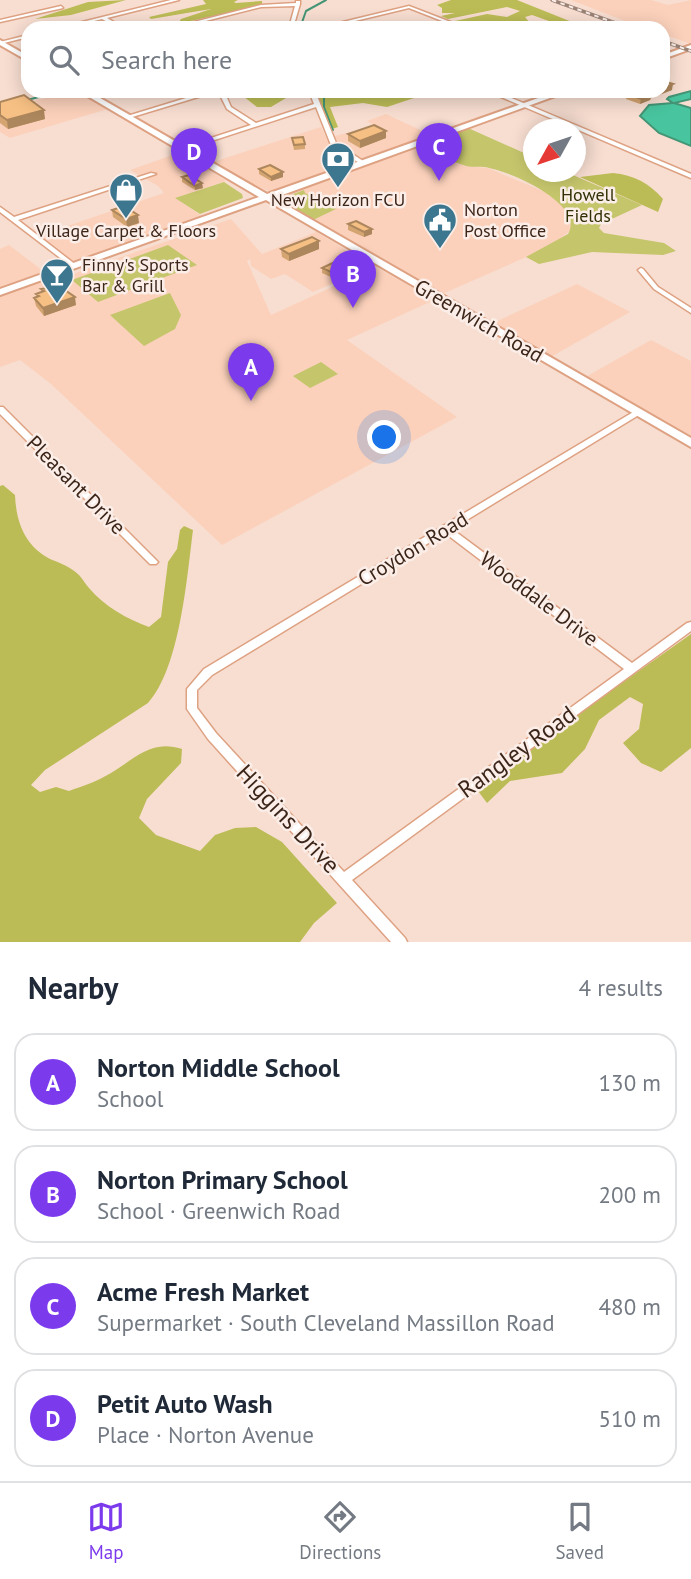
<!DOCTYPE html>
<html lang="en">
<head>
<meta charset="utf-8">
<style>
	:root { --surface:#fff; --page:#f6f6f7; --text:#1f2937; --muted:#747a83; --line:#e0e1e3; --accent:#7c3aed }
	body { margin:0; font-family:"PT Sans",sans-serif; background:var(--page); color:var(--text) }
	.compass { position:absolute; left:523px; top:119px; width:63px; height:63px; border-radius:50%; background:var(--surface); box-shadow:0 4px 18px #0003; rotate:230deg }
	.you { position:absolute; left:385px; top:438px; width:24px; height:24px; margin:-18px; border:5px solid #fff; border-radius:50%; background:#1a73e8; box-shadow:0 0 0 10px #1a73e833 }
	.badge { display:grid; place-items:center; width:46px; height:46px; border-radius:50%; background:var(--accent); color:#fff; font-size:23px; font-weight:700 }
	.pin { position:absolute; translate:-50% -58px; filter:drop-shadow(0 2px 4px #0008) }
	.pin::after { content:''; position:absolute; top:37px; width:24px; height:21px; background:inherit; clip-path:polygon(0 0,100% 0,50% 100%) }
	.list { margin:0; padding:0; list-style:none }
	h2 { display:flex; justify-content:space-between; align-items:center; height:91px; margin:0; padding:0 28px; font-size:30px }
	h2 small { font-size:23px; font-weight:400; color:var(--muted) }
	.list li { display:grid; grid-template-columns:46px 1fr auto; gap:21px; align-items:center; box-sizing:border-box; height:98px; margin:0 14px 14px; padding:0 14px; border:2px solid var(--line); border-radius:21px }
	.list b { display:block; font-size:26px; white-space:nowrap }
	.list p { margin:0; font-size:23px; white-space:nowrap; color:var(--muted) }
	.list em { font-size:23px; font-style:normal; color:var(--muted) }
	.icon { flex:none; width:38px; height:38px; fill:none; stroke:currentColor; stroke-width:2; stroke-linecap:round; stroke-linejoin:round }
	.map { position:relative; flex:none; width:691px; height:942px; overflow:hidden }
	.search { position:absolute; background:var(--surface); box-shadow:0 4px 18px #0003; left:21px; right:21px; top:21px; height:77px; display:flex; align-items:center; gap:18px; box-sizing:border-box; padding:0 24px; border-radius:21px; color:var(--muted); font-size:26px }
	.sheet { height:539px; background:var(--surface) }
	nav { display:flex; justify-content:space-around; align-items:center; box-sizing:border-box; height:98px; border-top:2px solid var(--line); background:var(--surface); font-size:19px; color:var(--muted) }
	nav a { display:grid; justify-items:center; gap:4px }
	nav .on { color:var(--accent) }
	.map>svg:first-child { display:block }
	.built { fill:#fbd1bb }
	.green { fill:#c5c56c }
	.forest { fill:#bcbc57 }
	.water { fill:#48c59e; stroke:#449576; stroke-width:2 }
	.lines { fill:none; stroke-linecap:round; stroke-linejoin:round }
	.stream { stroke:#449576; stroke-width:2 }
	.minor-casing { stroke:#dea283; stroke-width:3 }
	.secondary-casing { stroke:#dea283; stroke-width:4 }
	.minor { fill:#fff; fill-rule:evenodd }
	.secondary { fill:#fff; fill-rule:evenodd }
	.rail-casing { stroke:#9a8275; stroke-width:3.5 }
	.rail { stroke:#fbeee8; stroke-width:2; stroke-dasharray:4.5; stroke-linecap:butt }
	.wall { fill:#d4a471 }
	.shaded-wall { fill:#ac865c }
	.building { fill:#f6bf83; stroke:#ac865c; stroke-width:2 }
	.labels { text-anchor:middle; stroke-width:5; stroke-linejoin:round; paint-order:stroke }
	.far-park-label { font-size:18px; fill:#313004; stroke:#fbeee8 }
	.far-poi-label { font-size:18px; fill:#3c2519; stroke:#fbeee8 }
	.street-label { font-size:21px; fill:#3c2519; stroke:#fbeee8 }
	.near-street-label { font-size:24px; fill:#3c2519; stroke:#fbeee8 }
</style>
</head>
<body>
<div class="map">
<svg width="691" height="942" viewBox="0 0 691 942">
	<rect width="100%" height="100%" fill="#f8ded1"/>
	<!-- built -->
	<path class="built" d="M571,0H651L668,5L691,0V44L663,34V28L638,26Z
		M78,91L108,109L10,138L0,132V108Z
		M386,114L431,135L362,158L355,157L337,146L331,137L374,126L367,121Z
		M321,127L333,151L346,158L347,164L271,191L250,186L210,163Z
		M418,146L465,166L488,168L550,194L565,208L571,224V230L549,247L440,295L279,201L281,196Z
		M181,152L226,181L176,198L206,219L74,266L35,237L164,193L158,186L130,170Z
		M231,219L262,254L316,232L373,266L313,292L285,274L271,279L251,266L250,259L247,261L271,315L376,267L434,300L347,340L457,417L222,545L51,384L20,360L0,367V249L9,245L55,280Z
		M577,284L630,312L549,358L491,324Z
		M651,340L691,361V442L582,379Z"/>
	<!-- green -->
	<path class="green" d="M468,128L533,157L534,172H566L642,205L601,224L599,228L604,233L664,243L676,251L663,255L592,252L539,264L526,257L568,234C586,204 508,170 484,167C477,166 471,168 463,165C448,160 433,153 418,146Z
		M224,182L242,194L243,198L200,214L175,198Z
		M304,190L305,193L336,209L313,220L283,202L288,196Z
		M168,245L197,265L98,302L72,280Z
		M170,293L181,315L175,329L144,346L110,315Z
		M321,362L338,374L310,388L293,376Z"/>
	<!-- forest -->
	<path class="forest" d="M126,0L71,15L35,19L88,2Z
		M203,0H238L234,2L236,3L262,1V5L182,23L179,22L181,19L211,9L151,19L149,17L206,4Z
		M451,0H517L587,28H562L563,26L532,15L525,17L534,28H510L494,21L489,23L491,27L477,23L466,26L455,21L487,14L507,17L520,11L507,7L448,19L441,16L455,13H442V8L437,5Z
		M229,91H269L271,95L306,92L308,95L306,98H286L271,107H257L243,96L230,95Z
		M389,91H420L432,98L420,96L387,107L363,103L330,107L338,127L332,129L315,95C340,87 366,105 389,91Z
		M613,173C634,175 649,183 663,199L658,212L580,177Z
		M3,485L15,495C16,522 25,546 50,559C60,563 71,567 79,575C83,579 85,584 89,588C104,606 127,619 149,627L161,617L168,562L177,549L180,530L184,526L193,530C187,577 180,668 148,703L45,770L31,785L40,792L56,787L69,791C83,786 98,781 111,773C136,758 151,739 182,749L181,763L147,799L139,818L156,835L200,851L215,835L235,828L256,827L282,842L337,903L314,923L300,942H0V486Z
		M691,634V748L661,772L641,763L623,743L639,729L643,704L630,697L599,720L585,749L562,773L510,781L487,803L475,787Z"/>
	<!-- water -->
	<path class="water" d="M691,91V99L674,103L691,108V146L659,133L640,116L649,105L673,103L667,99L669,97Z"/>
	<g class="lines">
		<!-- stream -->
		<path class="stream" d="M300,28L306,11L326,0
			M324,91V107L333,130
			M27,100L63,91"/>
		<!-- minor casing -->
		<g class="minor-casing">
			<path id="minor" d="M171,0H179L107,18L124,28H118L102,19L66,28H58Z
				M296,1H300V4L293,28H289L295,6L261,7L178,28H170L261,5L296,3Z
				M61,6L63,8L0,22V20Z
				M409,6L466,28H460L409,8L326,28H318Z
				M28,35V37L0,44V42Z
				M209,91H218L129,118L124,117Z
				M218,91H224L231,107L256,123L314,104L309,91H315L336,143L366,163L361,164L331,145L316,107L184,150H180V148L251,125L227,109Z
				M487,91H495L691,174V178Z
				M151,173L156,174L18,220L76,265V267H72L0,212V207L14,217Z
				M641,268L643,269L658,287L691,308V313L654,289L638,270Z
				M0,407H3L158,562L156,564H150L0,414Z
				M635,411H638L642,413L452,529L632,663L687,623L691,622V631L352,880L405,938L407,942H391L208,739L187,709V689L204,669ZM445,533L624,669L344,872L216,733L197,708V690L212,675Z"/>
		</g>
		<!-- secondary casing -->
		<g class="secondary-casing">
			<path id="secondary" d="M0,40L28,56V61L0,45Z
				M691,45V49L663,59V55Z
				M79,91H88L267,194L558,91H569L274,198L691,438V447L266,200L0,295V289L259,197Z"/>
		</g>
		<!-- minor -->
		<use href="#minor" class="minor"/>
		<!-- secondary -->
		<use href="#secondary" class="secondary"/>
		<!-- rail casing -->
		<g class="rail-casing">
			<path id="rail" d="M552,0L629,28
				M663,41L691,51"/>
		</g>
		<!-- rail -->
		<use href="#rail" class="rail"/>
	</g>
	<!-- wall -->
	<path class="wall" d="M672,90L651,98L650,100L640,104L626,99L627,93H646V91Z
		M0,102L45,119L8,129L0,123Z
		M386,131V138L360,148L348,141V134Z
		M292,138L305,144V149L294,150Z
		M259,169L283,177L271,181L259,174Z
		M182,177L203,188L195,190L182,182Z
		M112,210L139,223L127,227L113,217Z
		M348,224L372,234L364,237L348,230Z
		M319,241V249L289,261L282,257L281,249Z
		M322,268L343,271L331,277L322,273Z
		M41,289L76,305L44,316L36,306L34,298L37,297L36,294L42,292Z"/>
	<!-- shaded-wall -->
	<path class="shaded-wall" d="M673,84L672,90L651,98L650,100L640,104L641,99L649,94L656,91H663V88Z
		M44,110L45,119L8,129L7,120Z
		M386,131V138L360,148V141Z
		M283,172V177L271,181V177Z
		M202,183L203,188L195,190V186Z
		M138,215L139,223L127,227L126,219Z
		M372,229V234L364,237V232Z
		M319,241V249L289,261V254Z
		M343,266V271L331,277V272Z
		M75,297L76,305L44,316L43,308Z"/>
	<!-- building -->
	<path class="building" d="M663,81L673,84L663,88Z
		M633,91H642L647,93V91H656L649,94L651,95L641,99L627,93Z
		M24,95L44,110L7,120L0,115V102Z
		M374,125L386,131L360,141L348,134Z
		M303,137L305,144L294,145L292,138Z
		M270,165L283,172L271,177L259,169Z
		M189,175L202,183L195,186L182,177Z
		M124,206L138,215L126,219L112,210Z
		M356,221L372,229L364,232L348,224Z
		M312,237L319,241L289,254L281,249Z
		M337,261L343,266L331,272L322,268Z
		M59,286L75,297L43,308L34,298L39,296L36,294L44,291L41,289Z"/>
	<!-- icons -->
	<defs>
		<g id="bank-pin" transform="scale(1.75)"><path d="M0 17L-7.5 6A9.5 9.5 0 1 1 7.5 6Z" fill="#3d768f" stroke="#fbeee8"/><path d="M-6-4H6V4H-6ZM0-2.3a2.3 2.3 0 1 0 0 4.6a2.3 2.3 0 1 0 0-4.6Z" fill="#fff"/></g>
		<g id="shop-pin" transform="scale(1.75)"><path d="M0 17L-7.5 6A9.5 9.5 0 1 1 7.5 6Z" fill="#3d768f" stroke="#fbeee8"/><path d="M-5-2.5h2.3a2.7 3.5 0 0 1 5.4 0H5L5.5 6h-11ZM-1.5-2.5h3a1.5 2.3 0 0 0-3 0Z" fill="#fff"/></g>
		<g id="civic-pin" transform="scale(1.75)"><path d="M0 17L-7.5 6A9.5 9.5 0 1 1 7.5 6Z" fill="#3d768f" stroke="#fbeee8"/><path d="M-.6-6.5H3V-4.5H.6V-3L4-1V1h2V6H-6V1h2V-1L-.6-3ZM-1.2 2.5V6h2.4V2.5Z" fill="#fff"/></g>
		<g id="bar-pin" transform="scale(1.75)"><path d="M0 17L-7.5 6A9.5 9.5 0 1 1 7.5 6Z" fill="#3d768f" stroke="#fbeee8"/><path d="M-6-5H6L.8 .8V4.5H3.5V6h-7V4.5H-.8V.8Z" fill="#fff"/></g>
	</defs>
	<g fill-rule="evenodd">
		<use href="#bank-pin" x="338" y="159"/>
		<use href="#shop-pin" x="126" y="190"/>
		<use href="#civic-pin" x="440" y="220"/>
		<use href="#bar-pin" x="57" y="275"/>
	</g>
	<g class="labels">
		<!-- far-park labels -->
		<g class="far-park-label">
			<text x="588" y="201">Howell<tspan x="588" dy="21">Fields</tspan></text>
		</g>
		<!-- far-poi labels -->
		<g class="far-poi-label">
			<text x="338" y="206">New Horizon FCU</text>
			<text x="464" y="216" text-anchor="start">Norton<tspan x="464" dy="21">Post Office</tspan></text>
			<text x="126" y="237">Village Carpet &amp; Floors</text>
			<text x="82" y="271" text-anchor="start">Finny's Sports<tspan x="82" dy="21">Bar &amp; Grill</tspan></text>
		</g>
		<!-- street labels -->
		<g class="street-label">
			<text transform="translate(479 321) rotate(30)" y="7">Greenwich Road</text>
			<text transform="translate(76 485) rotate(45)" y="7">Pleasant Drive</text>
			<text transform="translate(413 549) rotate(-31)" y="7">Croydon Road</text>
			<text transform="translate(539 599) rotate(37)" y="7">Wooddale Drive</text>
		</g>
		<!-- near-street labels -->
		<g class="near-street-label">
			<text transform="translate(517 752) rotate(-36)" y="8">Rangley Road</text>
			<text transform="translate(288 819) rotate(47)" y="8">Higgins Drive</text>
		</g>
	</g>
</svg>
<svg class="compass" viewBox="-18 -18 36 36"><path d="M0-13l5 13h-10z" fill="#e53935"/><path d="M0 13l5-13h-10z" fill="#747a83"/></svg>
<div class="you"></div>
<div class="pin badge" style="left:251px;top:401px">A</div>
<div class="pin badge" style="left:353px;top:308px">B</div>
<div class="pin badge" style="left:439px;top:181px">C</div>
<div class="pin badge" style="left:194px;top:186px">D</div>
<div class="search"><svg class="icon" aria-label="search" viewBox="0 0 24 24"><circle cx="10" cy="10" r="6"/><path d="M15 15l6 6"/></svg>Search here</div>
</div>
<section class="sheet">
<h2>Nearby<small>4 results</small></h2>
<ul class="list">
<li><span class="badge">A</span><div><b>Norton Middle School</b><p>School</p></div><em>130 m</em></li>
<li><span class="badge">B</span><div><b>Norton Primary School</b><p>School · Greenwich Road</p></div><em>200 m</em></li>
<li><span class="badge">C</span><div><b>Acme Fresh Market</b><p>Supermarket · South Cleveland Massillon Road</p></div><em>480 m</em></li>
<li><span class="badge">D</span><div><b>Petit Auto Wash</b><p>Place · Norton Avenue</p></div><em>510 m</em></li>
</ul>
</section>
<nav>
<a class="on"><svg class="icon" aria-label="map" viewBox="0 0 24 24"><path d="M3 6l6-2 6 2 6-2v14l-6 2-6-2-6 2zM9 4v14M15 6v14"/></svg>Map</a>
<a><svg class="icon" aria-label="directions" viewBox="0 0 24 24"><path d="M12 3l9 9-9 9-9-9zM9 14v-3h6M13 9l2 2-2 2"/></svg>Directions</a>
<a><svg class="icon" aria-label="saved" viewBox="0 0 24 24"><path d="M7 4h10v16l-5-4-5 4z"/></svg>Saved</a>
</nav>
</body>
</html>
